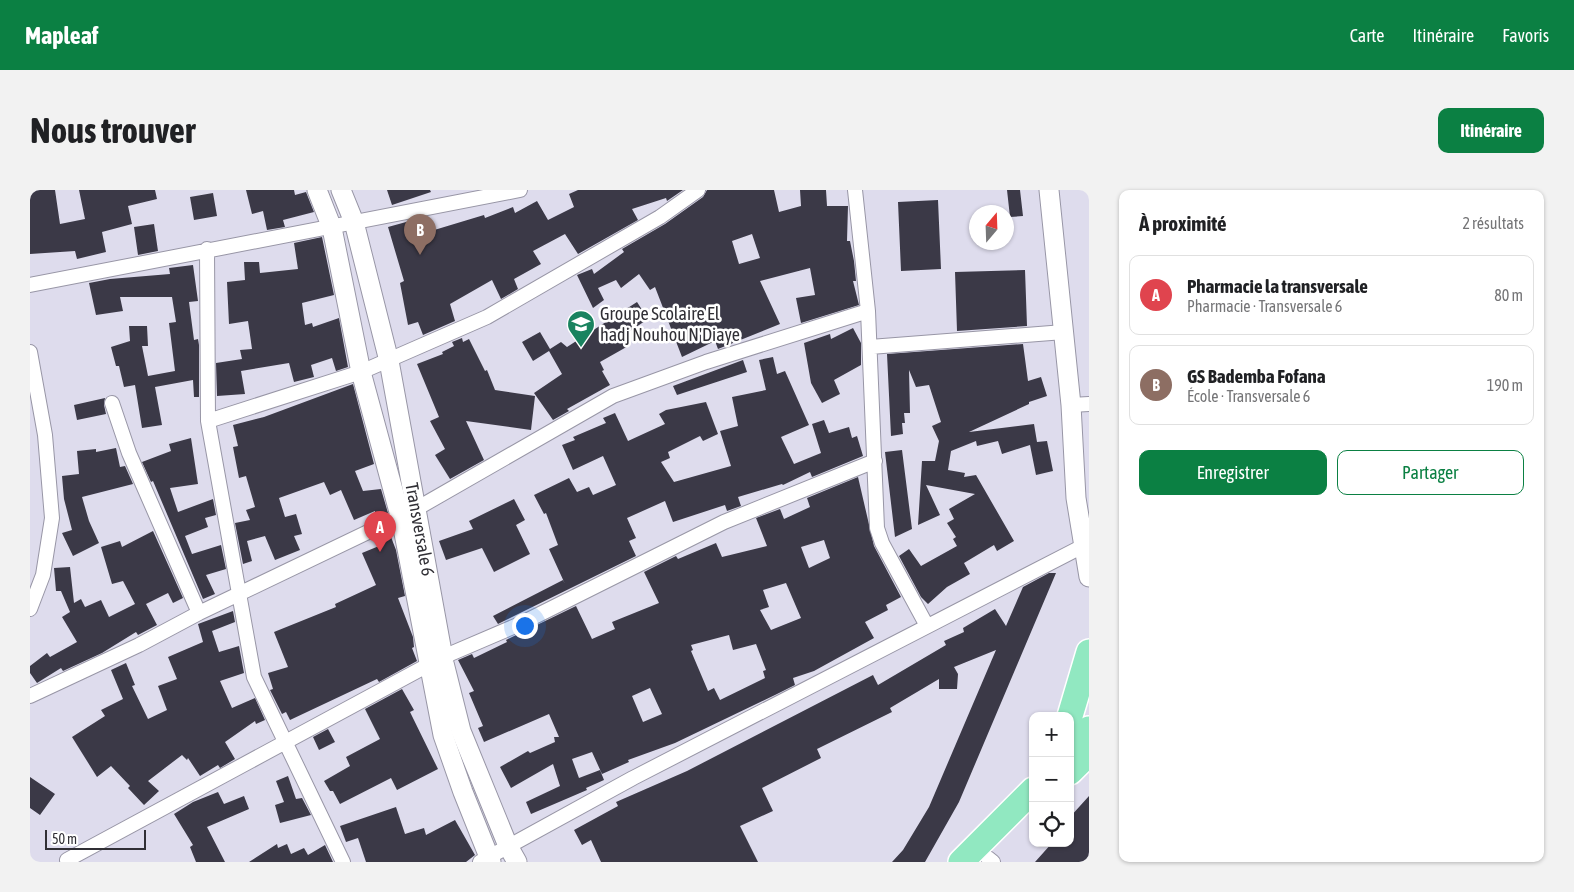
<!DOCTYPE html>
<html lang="fr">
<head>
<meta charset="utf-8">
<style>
	:root { --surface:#fff; --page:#f2f2f2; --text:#202124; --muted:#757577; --line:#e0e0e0; --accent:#0b8043 }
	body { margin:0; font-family:"Asap Condensed",sans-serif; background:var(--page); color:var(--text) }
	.controls { position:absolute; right:15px; bottom:15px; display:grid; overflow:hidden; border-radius:10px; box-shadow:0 1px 4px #0004 }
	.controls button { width:45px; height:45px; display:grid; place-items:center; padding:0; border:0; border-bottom:1px solid var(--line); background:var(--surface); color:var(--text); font:25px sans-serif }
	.compass { position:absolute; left:939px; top:15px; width:45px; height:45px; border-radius:50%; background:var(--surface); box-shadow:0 1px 4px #0004; rotate:19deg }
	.scale { position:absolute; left:15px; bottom:12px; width:101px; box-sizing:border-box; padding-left:5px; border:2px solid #302f35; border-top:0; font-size:14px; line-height:18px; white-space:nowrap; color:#302f35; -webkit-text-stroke:4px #fff; paint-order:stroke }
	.you { position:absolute; left:494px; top:435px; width:18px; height:18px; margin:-12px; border:4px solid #fff; border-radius:50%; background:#1a73e8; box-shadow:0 0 0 8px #1a73e833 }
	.badge { display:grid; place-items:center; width:32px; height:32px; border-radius:50%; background:var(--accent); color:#fff; font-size:16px; font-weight:700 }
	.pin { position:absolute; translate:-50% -41px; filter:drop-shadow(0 1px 2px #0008) }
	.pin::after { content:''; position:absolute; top:26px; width:18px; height:15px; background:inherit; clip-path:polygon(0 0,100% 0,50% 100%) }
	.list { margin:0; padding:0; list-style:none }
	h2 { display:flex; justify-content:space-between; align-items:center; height:65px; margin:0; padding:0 20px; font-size:21px }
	h2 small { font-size:16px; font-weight:400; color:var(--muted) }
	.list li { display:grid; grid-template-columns:32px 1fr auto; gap:15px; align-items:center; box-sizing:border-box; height:80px; margin:0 10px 10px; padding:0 10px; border:1px solid var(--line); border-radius:10px }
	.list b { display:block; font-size:19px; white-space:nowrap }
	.list p { margin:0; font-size:16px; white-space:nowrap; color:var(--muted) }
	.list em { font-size:16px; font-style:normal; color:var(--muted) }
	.actions { display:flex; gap:10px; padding:15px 20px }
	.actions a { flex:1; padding:11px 0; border:1px solid var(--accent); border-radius:10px; text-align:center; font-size:18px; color:var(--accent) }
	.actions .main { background:var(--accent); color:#fff }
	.icon { flex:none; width:28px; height:28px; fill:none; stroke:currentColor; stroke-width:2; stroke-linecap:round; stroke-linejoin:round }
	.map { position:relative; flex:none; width:1059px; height:672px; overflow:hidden; border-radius:10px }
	header { display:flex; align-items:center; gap:30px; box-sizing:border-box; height:70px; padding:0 25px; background:var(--accent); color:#fff }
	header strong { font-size:24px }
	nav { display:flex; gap:28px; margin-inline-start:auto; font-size:18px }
	.intro { display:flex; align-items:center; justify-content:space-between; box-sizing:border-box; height:120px; padding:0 30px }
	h1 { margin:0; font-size:35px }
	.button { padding:12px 22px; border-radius:10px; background:var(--accent); color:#fff; font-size:18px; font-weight:700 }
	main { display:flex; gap:30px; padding:0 30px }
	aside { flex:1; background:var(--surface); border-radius:10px; box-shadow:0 1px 4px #0004 }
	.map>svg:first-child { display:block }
	.building { fill:#3b3947; fill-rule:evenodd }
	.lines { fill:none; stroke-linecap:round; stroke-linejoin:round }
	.street-casing { stroke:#9896a6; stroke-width:16 }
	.secondary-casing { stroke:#9896a6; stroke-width:21 }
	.highway-casing { stroke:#fff; stroke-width:28 }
	.street { stroke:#fff; stroke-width:14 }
	.secondary { stroke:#fff; stroke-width:19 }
	.highway { stroke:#91e8c1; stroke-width:25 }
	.labels { text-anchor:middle; stroke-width:5; stroke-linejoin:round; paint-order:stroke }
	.poi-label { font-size:18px; fill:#302f35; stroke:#fff; text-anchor:start }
	.street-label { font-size:18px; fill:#302f35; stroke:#fff }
</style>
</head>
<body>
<header>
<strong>Mapleaf</strong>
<nav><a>Carte</a><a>Itinéraire</a><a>Favoris</a></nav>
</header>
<div class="intro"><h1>Nous trouver</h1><a class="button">Itinéraire</a></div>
<main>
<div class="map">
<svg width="1059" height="672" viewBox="0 0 1059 672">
	<rect width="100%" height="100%" fill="#dedced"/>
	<!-- building -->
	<path class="building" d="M0,0H25L30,34L55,29L49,0H125L127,9L98,16L102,34L72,42L76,62L47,69L45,61L0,64Z
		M216,0H264L265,5L276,2L284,22L253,30L255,37L237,40L233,21L222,24Z
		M357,0H400L401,2L362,15Z
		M548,0H653L637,11L636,8L602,19L608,30L548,64L535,44L503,61L511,74L484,89L488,99L471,109L462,90L420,114L425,131L393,145L388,132L378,135L370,93L374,91L358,37L387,29L391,44L454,25L455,28L483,17L485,23L507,11L518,30L544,17L539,4Z
		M677,0H744L749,22L771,16L770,0H796L797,16H818L817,51H820L824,71L826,91H823L829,115L771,133L766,108L785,105L780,78L730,91L750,134L688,159L685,151L652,167L625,97L620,100L609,84L591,98L586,90L568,98L574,110L563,118L547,85L562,79L564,84L594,62L592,59L635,34L673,7ZM722,44L730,68L709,74L702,51Z
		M977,0H990L993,26L980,27Z
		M183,3L187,26L164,30L160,7Z
		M908,10L911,79L871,81L868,12Z
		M124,34L128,61L108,65L104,37Z
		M292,47L304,105L272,113L275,135L282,133L283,137L309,128L318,177L306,181L302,168L281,175L284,187L264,192L259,173L211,181L215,204L187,206L186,173L212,169L210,160L222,159L218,131L199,134L197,92L215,90L214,72H229L230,83L268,79L264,53Z
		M163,75L168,111L159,112L164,150L168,149L169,155V207H164L163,190L125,197L132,235L112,238L105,195L94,197L89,176H86L81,157L100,151L99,136H117L118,156H112L118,186L145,181L139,133L146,132L142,107H90L93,121L66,125L59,93L80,89L140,84L139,78Z
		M995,80L997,136L927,141L925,82Z
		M607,112L618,129L594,145L600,155L570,172L574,180L572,181L580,195L537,219L539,221L523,230L504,203L532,184L519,161L503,171L492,152L510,142L520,159L531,152L537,157Z
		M823,138L831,153V175L804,190L810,204L792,213L781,193L774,153L800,144L801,149Z
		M432,148L433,152L439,149L455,181L457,180L465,200L505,206L501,240L436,231L454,270L420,289L405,265L415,259L400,231L409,227L387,174L413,164L412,162L424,156L422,152Z
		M993,154L998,191L1011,187L1017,206L999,212V214L939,242L1004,234L1007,252L1017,251L1023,281L1006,285L1000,255L972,264L968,251L947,256L946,251L921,261L918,280L935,283L934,287L946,285L984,351L967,361L964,355L934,373L940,384L917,397L898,414L891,407L869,366L879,359L891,376L927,356L923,349L926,347L917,333L924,329L919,319L945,304L896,295L910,325L888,335L892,271H905L909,251L902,236L911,232L899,195L886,197L879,180L880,223H874L875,233H872L873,244L861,246L857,164Z
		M743,167L747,184L755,181L779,235L751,247L764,274L791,263L782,234L794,230L799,243L819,237L822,248L827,246L833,266L782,287L780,282L753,295L752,294L708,307L711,316L697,321L695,315L643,332L635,311L597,328L606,348L599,351L606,366L468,434L463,426L533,390L535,394L519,359L528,355L516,323L514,324L504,305L539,288L547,302L559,297L563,305L586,295L573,266L543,280L532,255L545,250L543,247L576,233L573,228L585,223L598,251L635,234L629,224L636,220L676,212L688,244L673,251L670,246L638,262L640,268L631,272L644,292L701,276L690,241L708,236L702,207L736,200L729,170Z
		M713,170L717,182L647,205L643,196Z
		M323,194L344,274L325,281L333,301L351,299L358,323L345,326V321L324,330L311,300L300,305L294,292L249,308L255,327L266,324L272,344L264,346L270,360L245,370L235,346L217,351L222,371L213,374L205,333L220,330L216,320L225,317L216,286L209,288L203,257L208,256L203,235L234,227Z
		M75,208L74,215L76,224L47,230L44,215Z
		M161,248L168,294L140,298L148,322L183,309L186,325L175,328L178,337L155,346L162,364L191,355L196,379L176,385L185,404L173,409L123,291L121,292L112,272L141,261L139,254Z
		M86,258L90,277L95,276L103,294L52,307L59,331L69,353L43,366L32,343L42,340L34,309L32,286L49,284L47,261L66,259V262Z
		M872,260L882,339L865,347L855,262Z
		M828,287L844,356L871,407L856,415L858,420L835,432L844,448L784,481L763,488L765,495L745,505L645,553L598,570L599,572L572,584L562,562L542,569L549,588L570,580L574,590L556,598L557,600L501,624L496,612L530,596L523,574L481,598L470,577L498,561L500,563L525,552L524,547H529L519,524L454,552L448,538L453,536L439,503L444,501L428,470L442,464L444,468L477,452L476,450L546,416L562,449L585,439L582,432L629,413L614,382L646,366L648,369L686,353L692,367L737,356L726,328L750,319L754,329L780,317L777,308ZM794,350L800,368L779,378L771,357ZM756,393L771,428L741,440L730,420L739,417L733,400ZM699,445L703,460L726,454L736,480L733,481L735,488L690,510L684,498L678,501L661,461L663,460L661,455ZM620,498L632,524L613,532L602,506Z
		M484,309L495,330L486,335L500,364L464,382L452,358L416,370L409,351L443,339L439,331Z
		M123,341L153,408L143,413L138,403L116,414L127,435L108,445L106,442L72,463L33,481L31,478L7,493L0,483V476L17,463L20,467L47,452L32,427L40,422L31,401H26L24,378L40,377L44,413L51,409L55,417L71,410L79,427L105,414L93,391L82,394L71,357L90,351L92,357Z
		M361,347L366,360L375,406L368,408L383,447L384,457L382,458L387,471L349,492L347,489L260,530L256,522L252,524L240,500L243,499L238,483L258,477L244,442L306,417L305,414L346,395L332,363L349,356L347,352Z
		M1019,383H1026L929,612L895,672H862L873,660L899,617L966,460L924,477L928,484L927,499H909V489L860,518L862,522L787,559L791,568L732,598L743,621L710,636L728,672H571L561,650L552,655L544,640L588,616L586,612L657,581L843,485L848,495L916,455L914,451L934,442L933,438L965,419L976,436L993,397Z
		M203,421L205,432L182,441L189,462L209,456L214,483L190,491L202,518L225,508L235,530L226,534L225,531L195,552L205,569L190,578L188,575L170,586L158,568L157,570L152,565L118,591L129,601L114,615L98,598L100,596L81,576L67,587L42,547L75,526L71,520L93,509L81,480L96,473L105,495L102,496L118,529L137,520L128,496L147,489L138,467L173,452L168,434Z
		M372,499L384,520L380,522L408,579L367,600L361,588L310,614L303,601H300L294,591L320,576L316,567L350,549L335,519Z
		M298,539L305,552L289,560L283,547Z
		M258,586L266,609L272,608L281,625L250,633L245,615L254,612L246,591Z
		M0,587L25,604L10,625L0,618Z
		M188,602L194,614L214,606L219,619L177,637L195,672H166L160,657L163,655L144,624L163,612Z
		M1059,606V672H1005L1022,653H1040V627Z
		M366,617L375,644L394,638L396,645L425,630L445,665L436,672H336L328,648L316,652L310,636Z
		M247,654L248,658L257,654L261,664L274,658L278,665L295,655L303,672H219Z"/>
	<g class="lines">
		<!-- street casing -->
		<g class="street-casing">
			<path id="street" d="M825,0L838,121L847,338L852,353L897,436
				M177,59L178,231L224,487L313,672
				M0,95L490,0
				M840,157L1034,142
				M0,162L15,245L22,328L13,385L0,419
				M82,213L99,263L169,423
				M1041,215L1059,214
				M178,231L331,182L457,127L630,27L668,0
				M0,506L109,455L169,423L386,319L583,206L676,172L838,121
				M958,668L963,672
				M37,670L413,467L490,434L694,332L845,271
				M450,672L603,588L1059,353"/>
		</g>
		<!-- secondary casing -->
		<g class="secondary-casing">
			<g id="secondary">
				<path d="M287,0L302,38L331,182L372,333L413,545L433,602L461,672"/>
				<path id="s1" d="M311,0L324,32L359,171L414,473L431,541L478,656L487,672"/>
				<path d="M1019,0L1041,215L1046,308L1059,387"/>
			</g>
		</g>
		<!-- highway casing -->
		<g class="highway-casing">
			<path id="highway" d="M1040,526L1059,462
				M1040,559L1059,539
				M1040,582L1059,563
				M931,672L1003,600"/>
		</g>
		<!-- street -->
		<use href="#street" class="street"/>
		<!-- secondary -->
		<use href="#secondary" class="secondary"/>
		<!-- highway -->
		<use href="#highway" class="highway"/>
	</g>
	<!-- icons -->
	<defs>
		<g id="school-pin" transform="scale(1.4375)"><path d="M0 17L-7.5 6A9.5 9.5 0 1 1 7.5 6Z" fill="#19835f" stroke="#fff"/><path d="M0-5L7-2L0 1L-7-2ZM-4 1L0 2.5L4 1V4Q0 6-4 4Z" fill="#fff"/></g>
	</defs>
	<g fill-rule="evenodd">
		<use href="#school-pin" x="551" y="134"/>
	</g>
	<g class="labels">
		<!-- poi labels -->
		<g class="poi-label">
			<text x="570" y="130">Groupe Scolaire El<tspan x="570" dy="21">hadj Nouhou N'Diaye</tspan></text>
		</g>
		<!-- street labels -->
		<g class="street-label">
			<text dy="6" stroke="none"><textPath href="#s1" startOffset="349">Transversale 6</textPath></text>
		</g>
	</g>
</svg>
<div class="controls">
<button>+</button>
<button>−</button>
<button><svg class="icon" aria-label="locate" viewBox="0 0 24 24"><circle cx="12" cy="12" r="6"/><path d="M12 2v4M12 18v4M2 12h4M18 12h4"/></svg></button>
</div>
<svg class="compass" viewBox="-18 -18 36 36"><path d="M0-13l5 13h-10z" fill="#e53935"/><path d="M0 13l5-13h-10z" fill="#757577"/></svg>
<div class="scale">50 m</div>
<div class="you"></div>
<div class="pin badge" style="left:350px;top:362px;background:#e0444e">A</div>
<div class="pin badge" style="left:390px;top:65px;background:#8d6e63">B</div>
</div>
<aside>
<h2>À proximité<small>2 résultats</small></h2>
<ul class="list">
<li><span class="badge" style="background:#e0444e">A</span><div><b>Pharmacie la transversale</b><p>Pharmacie · Transversale 6</p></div><em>80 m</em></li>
<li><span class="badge" style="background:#8d6e63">B</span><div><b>GS Bademba Fofana</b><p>École · Transversale 6</p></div><em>190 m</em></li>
</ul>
<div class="actions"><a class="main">Enregistrer</a><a>Partager</a></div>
</aside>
</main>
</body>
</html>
